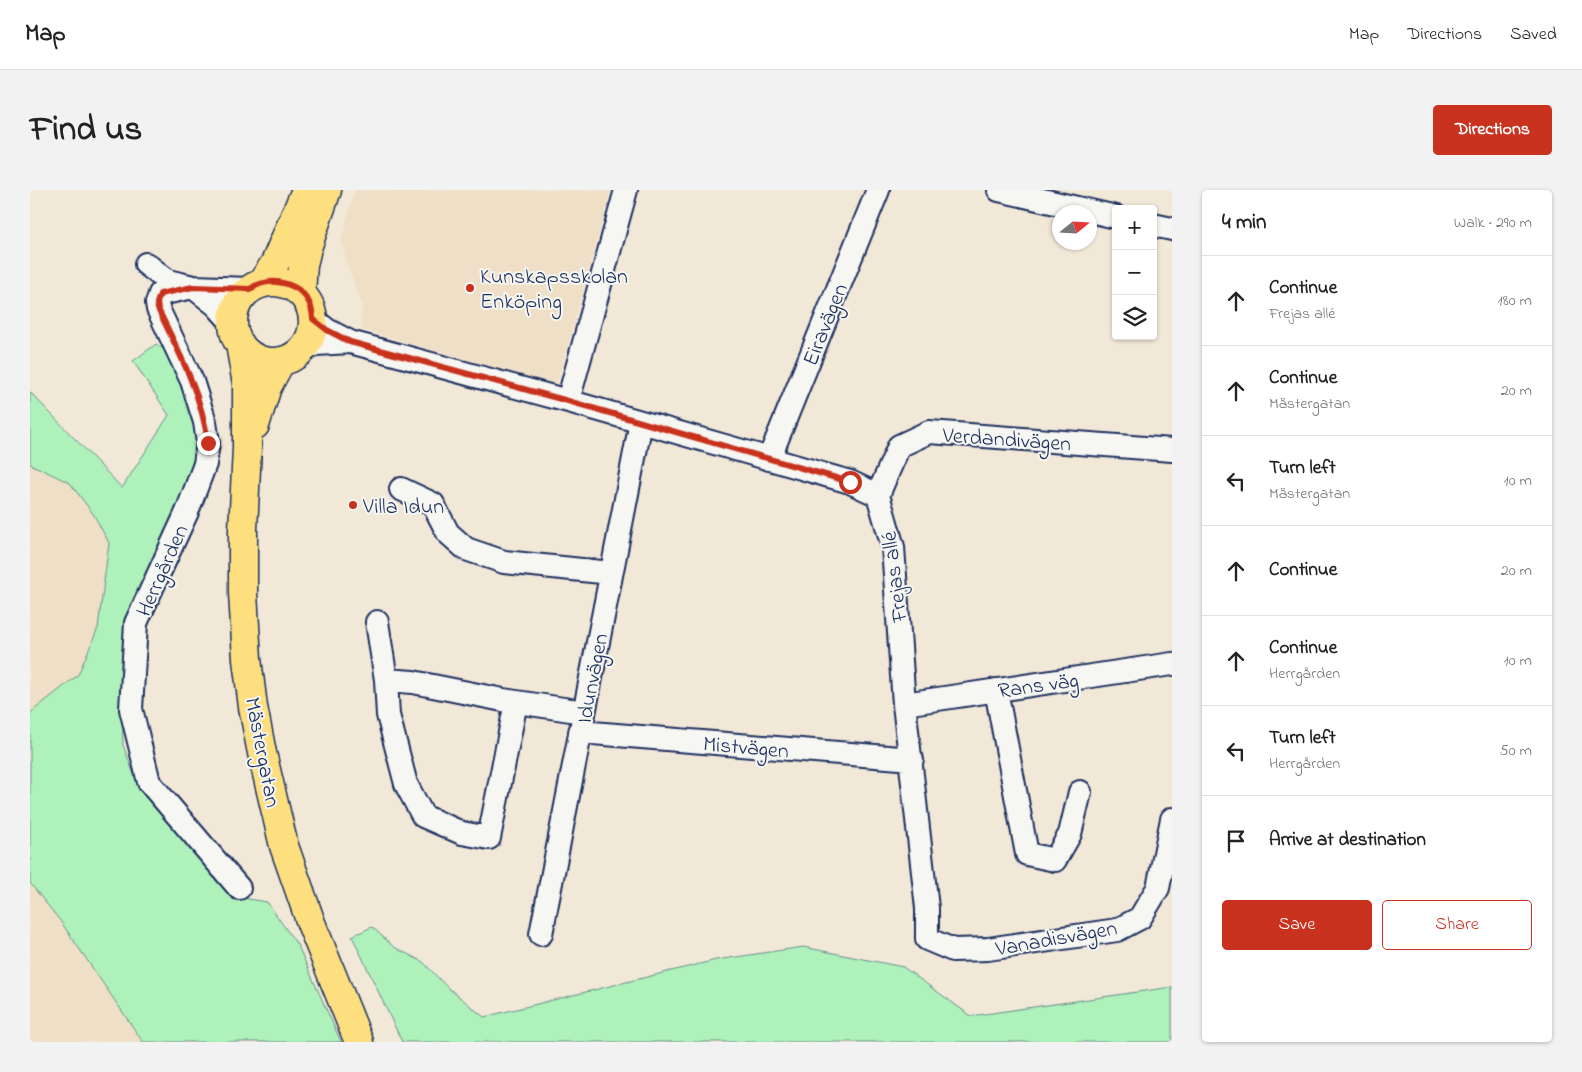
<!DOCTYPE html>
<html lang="en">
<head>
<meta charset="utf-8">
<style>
	:root { --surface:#fff; --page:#f2f2f2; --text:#222; --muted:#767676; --line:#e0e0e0; --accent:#c8321e }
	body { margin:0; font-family:"Indie Flower",sans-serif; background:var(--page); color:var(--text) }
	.controls { position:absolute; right:15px; top:15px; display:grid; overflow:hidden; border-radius:5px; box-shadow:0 1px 4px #0004 }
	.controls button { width:45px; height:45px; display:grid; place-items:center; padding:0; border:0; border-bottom:1px solid var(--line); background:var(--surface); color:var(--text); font:25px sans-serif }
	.compass { position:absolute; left:1022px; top:15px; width:45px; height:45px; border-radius:50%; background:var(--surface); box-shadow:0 1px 4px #0004; rotate:72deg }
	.stop { position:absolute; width:15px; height:15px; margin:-11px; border:4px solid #c8321e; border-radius:50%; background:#fff }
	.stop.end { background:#c8321e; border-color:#fff; box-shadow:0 1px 5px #0008 }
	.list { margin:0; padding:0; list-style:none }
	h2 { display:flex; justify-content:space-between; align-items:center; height:65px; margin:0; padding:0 20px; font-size:21px }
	h2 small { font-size:16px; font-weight:400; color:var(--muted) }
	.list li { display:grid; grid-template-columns:32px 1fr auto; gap:15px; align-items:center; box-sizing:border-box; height:90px; padding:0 20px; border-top:1px solid var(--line) }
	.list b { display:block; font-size:19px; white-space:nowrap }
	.list p { margin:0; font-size:16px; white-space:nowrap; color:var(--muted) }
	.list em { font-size:16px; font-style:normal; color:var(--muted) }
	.actions { display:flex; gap:10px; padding:15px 20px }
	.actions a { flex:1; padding:11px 0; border:1px solid var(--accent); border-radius:5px; text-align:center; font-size:18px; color:var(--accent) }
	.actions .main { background:var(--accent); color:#fff }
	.icon { flex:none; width:28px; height:28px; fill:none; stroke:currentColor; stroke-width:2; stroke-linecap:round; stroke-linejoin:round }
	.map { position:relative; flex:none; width:1142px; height:852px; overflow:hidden; border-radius:5px }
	header { display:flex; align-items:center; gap:30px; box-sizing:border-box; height:70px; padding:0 25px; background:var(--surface); border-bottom:1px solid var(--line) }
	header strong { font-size:24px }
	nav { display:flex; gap:28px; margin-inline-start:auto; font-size:18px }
	.intro { display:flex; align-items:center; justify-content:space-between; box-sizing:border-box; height:120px; padding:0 30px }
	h1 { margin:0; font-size:35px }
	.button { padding:12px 22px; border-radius:5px; background:var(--accent); color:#fff; font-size:18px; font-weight:700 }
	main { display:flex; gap:30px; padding:0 30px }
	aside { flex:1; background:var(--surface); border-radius:5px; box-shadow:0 1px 4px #0004 }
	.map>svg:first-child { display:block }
	.built { fill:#efdfc6 }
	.green { fill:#aff1ba; stroke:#65908c }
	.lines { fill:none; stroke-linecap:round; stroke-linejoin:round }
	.minor-casing { stroke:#1b2f5e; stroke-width:26 }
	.major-casing { stroke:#1b2f5e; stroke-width:31 }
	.minor { stroke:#f6f6f2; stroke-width:22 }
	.major { stroke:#fddf80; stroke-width:28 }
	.route { stroke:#c8321e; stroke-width:6 }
	.poi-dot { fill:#c8321e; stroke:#f6f6f2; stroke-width:2 }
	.labels { text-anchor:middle; stroke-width:4; stroke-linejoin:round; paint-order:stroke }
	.poi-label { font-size:22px; fill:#1b2f5e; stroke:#f6f6f2; text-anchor:start }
	.street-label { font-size:22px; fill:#1b2f5e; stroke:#f6f6f2 }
</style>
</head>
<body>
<header>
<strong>Map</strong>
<nav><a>Map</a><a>Directions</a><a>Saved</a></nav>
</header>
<div class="intro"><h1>Find us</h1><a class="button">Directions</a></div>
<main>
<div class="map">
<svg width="1142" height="852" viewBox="0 0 1142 852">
	<rect width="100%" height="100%" fill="#f2e8d8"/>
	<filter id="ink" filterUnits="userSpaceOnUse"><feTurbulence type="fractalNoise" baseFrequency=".02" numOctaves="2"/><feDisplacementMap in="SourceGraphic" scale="10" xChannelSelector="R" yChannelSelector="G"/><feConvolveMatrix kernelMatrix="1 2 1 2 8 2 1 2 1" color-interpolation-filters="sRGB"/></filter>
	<g filter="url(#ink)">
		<!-- built -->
		<path class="built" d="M325,0H581L526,196L331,139L332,114L320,83L311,51Z
			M0,274L40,293L64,325L79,353L68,438L48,485L0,523Z
			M0,693L31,732L113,852H0Z"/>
		<!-- green -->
		<path class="green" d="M126,154L139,162L167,234V272L146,317L99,432L92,518L93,555L106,590L173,671L213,708L237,712L268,756L311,852H113L31,732L0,693V523L48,485L68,438L79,353L64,325L40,293L0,274V202L92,298L139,225L103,171Z
			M342,737L364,757L393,772L416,796L454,827L686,770L773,757L873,777L941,826L1142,797V852H372L322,746Z"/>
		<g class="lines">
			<!-- minor casing -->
			<g class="minor-casing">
				<path id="minor" d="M969,0L1086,27
					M1123,35L1142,39
					M116,74L138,91L163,97L220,99
					M163,97L130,104L127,113L128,119L162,191L175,232L178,253L175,274L157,322L106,433L101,519L119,592L209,698
					M163,97L186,115L203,134
					M283,129L297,140L320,152L538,211L820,292L848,305L863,357L874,514L897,718V749L923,760L958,759L1087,740L1110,728L1128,698L1142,629
					M268,164L286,154L320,152
					M538,211L596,0
					M739,269L848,0
					M371,299L403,314L418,343L436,359L474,372L581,383
					M848,305L869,256L899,242L1142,260
					M347,432L356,490
					M966,500L997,664L1025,670L1040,644L1050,602
					M486,512L459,648L432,643L393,626L376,594L358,525L356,490L383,492L473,510L554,522
					M874,514L1142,474
					M550,542L882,569
					M511,744L611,232"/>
			</g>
			<!-- major casing -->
			<g class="major-casing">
				<path id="major" d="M203 132a40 40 0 1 1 80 0a40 40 0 1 1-80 0Z
					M231,94L245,73L276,0
					M271,103L273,75L277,58L297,0
					M210,154L217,194V258L213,340V403L217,469L223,517L232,563L254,656L281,733L329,852
					M225,235L237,197L251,171"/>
			</g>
			<!-- minor -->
			<use href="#minor" class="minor"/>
			<!-- major -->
			<use href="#major" class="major"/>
		</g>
	</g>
	<g class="lines" filter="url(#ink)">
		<!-- route -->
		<path class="route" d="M178,253C172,205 149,162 128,119L127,113L130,104L163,97L220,99C240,85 272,92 281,117C282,121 283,125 283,129L297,140L320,152L538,211L820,292"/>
	</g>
	<!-- markers -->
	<g class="poi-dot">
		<circle cx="440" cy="98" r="5"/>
		<circle cx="323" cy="315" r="5"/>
	</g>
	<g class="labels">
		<!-- poi labels -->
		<g class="poi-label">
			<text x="450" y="93">Kunskapsskolan<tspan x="450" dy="25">Enköping</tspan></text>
			<text x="333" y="323">Villa Idun</text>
		</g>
		<!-- street labels -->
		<g class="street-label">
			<text transform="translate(794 134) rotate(-68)" y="8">Eiravägen</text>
			<text transform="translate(977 248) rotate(4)" y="8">Verdandivägen</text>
			<text transform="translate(131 380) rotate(-66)" y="8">Herrgården</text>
			<text transform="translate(863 387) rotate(-97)" y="8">Frejas allé</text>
			<text transform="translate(561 488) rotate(-79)" y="8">Idunvägen</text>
			<text transform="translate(1008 494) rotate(-8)" y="8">Rans väg</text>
			<text transform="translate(716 556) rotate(5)" y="8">Mistvägen</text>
			<text transform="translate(234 562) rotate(79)" y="8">Mästergatan</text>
			<text transform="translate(1026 747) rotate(-10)" y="8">Vanadisvägen</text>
		</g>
	</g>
</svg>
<div class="controls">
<button>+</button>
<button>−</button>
<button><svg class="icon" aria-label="layers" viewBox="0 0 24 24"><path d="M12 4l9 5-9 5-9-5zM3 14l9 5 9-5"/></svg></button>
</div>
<svg class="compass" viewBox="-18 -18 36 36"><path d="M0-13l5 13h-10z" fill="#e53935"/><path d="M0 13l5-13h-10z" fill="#767676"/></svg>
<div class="stop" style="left:820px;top:292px"></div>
<div class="stop end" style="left:178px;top:253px"></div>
</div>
<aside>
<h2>4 min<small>Walk · 290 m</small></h2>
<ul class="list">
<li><svg class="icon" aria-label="ahead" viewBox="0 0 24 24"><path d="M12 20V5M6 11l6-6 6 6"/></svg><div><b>Continue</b><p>Frejas allé</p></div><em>180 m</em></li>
<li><svg class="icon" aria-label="ahead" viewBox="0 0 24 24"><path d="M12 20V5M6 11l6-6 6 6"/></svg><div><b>Continue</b><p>Mästergatan</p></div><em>20 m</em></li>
<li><svg class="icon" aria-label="left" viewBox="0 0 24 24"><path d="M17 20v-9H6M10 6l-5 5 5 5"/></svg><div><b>Turn left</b><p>Mästergatan</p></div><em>10 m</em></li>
<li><svg class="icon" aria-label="ahead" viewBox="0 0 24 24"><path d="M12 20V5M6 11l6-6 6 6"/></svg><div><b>Continue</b></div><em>20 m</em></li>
<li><svg class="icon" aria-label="ahead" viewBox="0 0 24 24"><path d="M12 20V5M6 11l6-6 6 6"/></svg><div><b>Continue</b><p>Herrgården</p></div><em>10 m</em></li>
<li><svg class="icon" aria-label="left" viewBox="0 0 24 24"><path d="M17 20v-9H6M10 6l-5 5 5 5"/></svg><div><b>Turn left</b><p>Herrgården</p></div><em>50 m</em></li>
<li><svg class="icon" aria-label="arrive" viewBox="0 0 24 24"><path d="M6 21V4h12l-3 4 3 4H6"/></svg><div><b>Arrive at destination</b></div></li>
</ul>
<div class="actions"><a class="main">Save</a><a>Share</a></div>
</aside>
</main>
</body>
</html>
